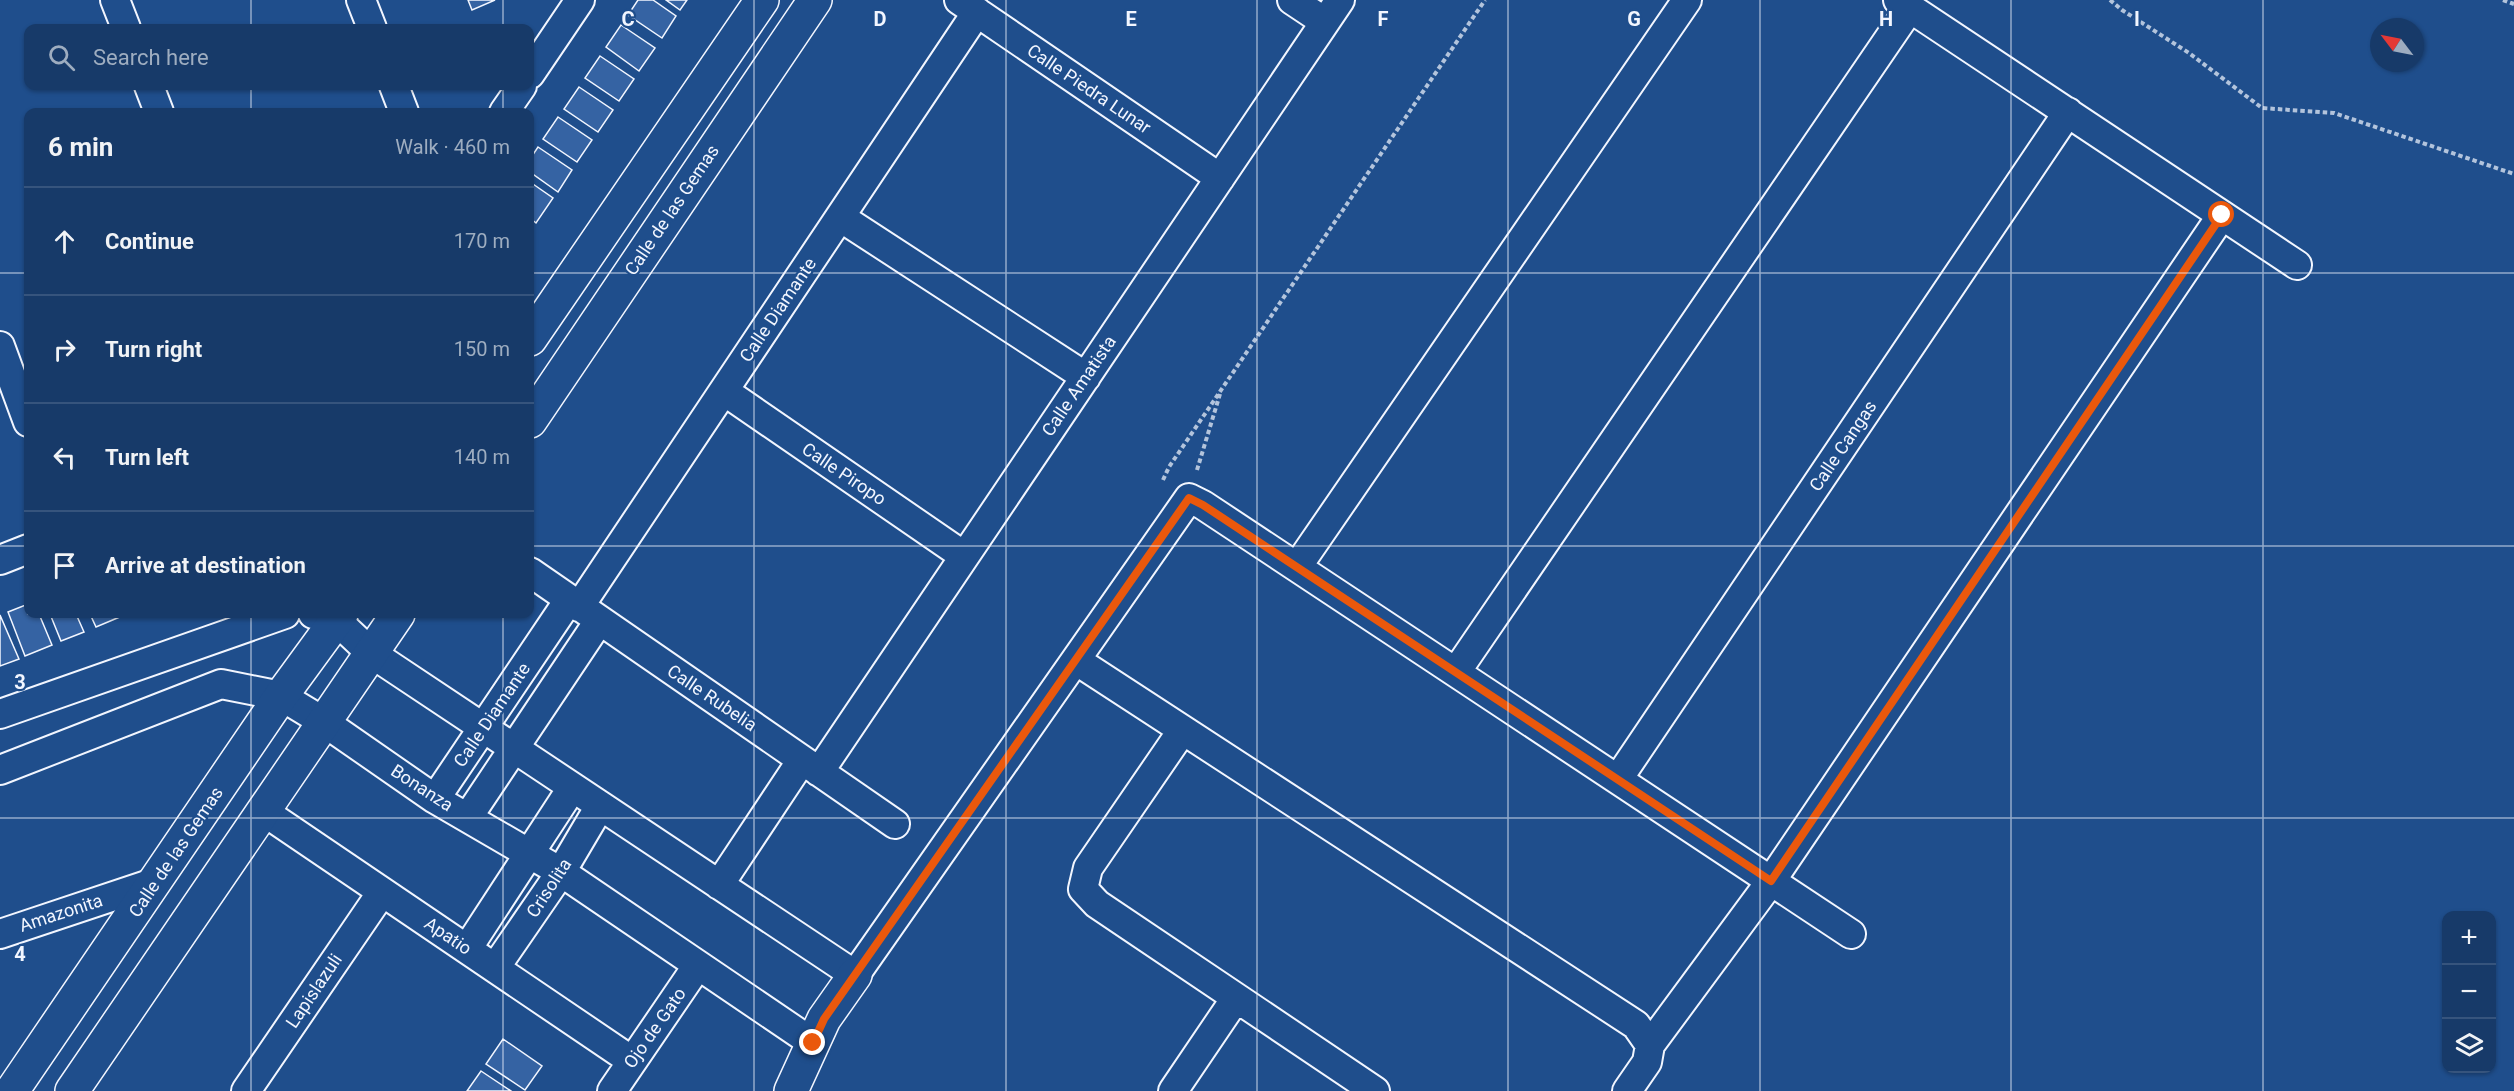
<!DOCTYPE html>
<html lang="en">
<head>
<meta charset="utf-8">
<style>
	:root { --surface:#173a69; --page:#244571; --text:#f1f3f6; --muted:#9eadc0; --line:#36547d }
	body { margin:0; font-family:Roboto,sans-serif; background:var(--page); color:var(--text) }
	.controls { position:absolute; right:18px; bottom:18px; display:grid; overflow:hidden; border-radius:12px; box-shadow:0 2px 4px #0004 }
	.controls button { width:54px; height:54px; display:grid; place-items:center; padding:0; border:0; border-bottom:2px solid var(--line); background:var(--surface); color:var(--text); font:30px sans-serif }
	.compass { position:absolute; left:2370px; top:18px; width:54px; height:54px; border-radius:50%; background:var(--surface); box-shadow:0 2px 4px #0004; rotate:302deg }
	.stop { position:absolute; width:18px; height:18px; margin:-14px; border:4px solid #ea580c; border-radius:50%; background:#fff }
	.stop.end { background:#ea580c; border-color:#fff; box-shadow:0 2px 6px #0008 }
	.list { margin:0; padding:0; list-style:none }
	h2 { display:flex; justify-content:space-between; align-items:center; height:78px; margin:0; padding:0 24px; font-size:26px }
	h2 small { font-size:20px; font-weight:400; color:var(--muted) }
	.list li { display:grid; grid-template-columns:39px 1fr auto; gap:18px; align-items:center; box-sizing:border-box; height:108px; padding:0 24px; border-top:2px solid var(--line) }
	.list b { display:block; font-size:22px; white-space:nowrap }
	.list em { font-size:20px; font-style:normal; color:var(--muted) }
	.icon { flex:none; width:33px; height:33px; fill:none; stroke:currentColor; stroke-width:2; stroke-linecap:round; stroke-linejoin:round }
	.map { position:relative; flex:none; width:2514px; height:1091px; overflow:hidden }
	.search { position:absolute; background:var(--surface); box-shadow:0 2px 4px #0004; left:24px; top:24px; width:510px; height:66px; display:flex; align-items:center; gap:15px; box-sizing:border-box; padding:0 21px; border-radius:12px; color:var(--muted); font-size:22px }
	.panel { position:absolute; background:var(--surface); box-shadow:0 2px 4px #0004; left:24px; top:108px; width:510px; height:510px; border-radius:12px }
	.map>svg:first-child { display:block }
	.building { fill:#3563a3; stroke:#f2f6ff; stroke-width:1.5 }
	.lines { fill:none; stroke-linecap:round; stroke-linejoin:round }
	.minor-casing { stroke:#f2f6ff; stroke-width:32 }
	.tertiary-casing { stroke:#f2f6ff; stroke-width:36 }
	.path { stroke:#b3c4dc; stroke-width:4; stroke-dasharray:4.5 3; stroke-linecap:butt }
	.minor { stroke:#1f4e8c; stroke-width:28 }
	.tertiary { stroke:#1f4e8c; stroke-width:33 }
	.route { stroke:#ea580c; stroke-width:8 }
	.grid { fill:none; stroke:#f2f6ff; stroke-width:1.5; stroke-opacity:0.55 }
	.labels { text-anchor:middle; stroke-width:4.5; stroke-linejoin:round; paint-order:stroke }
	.street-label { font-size:18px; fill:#f2f6ff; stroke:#1f4e8c }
	.grid-label { font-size:20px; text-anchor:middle; font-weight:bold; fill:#f2f6ff; stroke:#1f4e8c; stroke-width:4.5; stroke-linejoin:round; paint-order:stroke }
</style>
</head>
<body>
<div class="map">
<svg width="2514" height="1091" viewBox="0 0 2514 1091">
	<rect width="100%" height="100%" fill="#1f4e8c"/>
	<!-- building -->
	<path class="building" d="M468,0H495L472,10Z
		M638,0H653L676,16L662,38L628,15Z
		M666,0H687L680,10Z
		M621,25L655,48L639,71L606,47Z
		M600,56L634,79L619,101L585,78Z
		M579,87L613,110L598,132L564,109Z
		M558,117L592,140L577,162L543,139Z
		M538,147L572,170L558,192L530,172V159Z
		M530,182L553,198L536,223L530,218Z
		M28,604V614H39L52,645L25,656L8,612Z
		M50,614H76L84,632L61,641Z
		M90,614H121L122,616L96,627Z
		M0,615L19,659L0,666Z
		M503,1039L542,1066L525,1090L486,1064Z
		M481,1071L511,1091H467Z"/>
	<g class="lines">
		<!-- minor casing -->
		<g class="minor-casing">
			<path id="minor" d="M115,0L126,28
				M361,0L372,28
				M959,0L1220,178
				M1292,0L1325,22
				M1898,0L2297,265
				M530,74L580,0
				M149,86L159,112
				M394,86L404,112
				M504,112L522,86
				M840,217L1086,377
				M0,346L28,422
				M724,391L964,556
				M0,560L28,549
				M1297,567L1687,0
				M530,572L895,824
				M579,607L977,12
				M313,614L336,620L371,653L855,975L1189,498L1203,505L1851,934
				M1077,661L1636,1025L1650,1045
				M1456,672L1910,8
				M0,714L285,614
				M1182,731L1088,868L1083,889L1097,904L1375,1091
				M0,770L221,684L281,696L324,722L435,799L561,872L813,1043
				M819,772L1340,0
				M1618,779L2068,112
				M435,799L569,600
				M263,811L632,1061
				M468,817L599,621
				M719,885L802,760
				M0,934L156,882
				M467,949L572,788
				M495,968L561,872L600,806
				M246,1091L382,892
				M612,1091L698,965
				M1173,1091L1236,998
				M1627,1091L1647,1062L1650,1045L1771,881L2222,215"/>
		</g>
		<!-- tertiary casing -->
		<g class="tertiary-casing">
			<path id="tertiary" d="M530,339L762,0
				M530,421L815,0
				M12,1091L281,696L341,614
				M72,1091L398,614
				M791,1091L824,1019L855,975"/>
		</g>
		<!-- path -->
		<path class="path" d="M2110,0L2122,10L2189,53L2262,108L2334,113L2514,174
			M2503,0L2514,4
			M1197,470L1220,394
			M1163,480L1169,467L1485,0"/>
		<!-- minor -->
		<use href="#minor" class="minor"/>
		<!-- tertiary -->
		<use href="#tertiary" class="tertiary"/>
	</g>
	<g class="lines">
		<!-- route -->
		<path class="route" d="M813,1043L824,1019L1189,498L1203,505L1771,881L2222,215"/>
	</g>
	<!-- grid -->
	<path class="grid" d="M251,0V28M503,0V28M754,0V1091M1006,0V1091M1257,0V1091M1508,0V1091M1760,0V1091M2011,0V1091M2263,0V1091M251,86V112M503,86V112M0,273H28M530,273H2514M0,546H28M530,546H2514M251,614V1091M503,614V1091M0,818H2514"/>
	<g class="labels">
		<!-- street labels -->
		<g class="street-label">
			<text transform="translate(1089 89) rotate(34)" y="6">Calle Piedra Lunar</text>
			<text transform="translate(672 210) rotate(-56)" y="6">Calle de las Gemas</text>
			<text transform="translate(778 310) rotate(-56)" y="6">Calle Diamante</text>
			<text transform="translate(1079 386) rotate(-56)" y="6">Calle Amatista</text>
			<text transform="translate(1843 446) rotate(-56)" y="6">Calle Cangas</text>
			<text transform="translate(844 474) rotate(34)" y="6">Calle Piropo</text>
			<text transform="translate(712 698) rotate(34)" y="6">Calle Rubelia</text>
			<text transform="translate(492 715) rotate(-56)" y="6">Calle Diamante</text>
			<text transform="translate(422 788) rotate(33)" y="6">Bonanza</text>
			<text transform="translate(176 852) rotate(-56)" y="6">Calle de las Gemas</text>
			<text transform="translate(549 888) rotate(-57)" y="6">Crisolita</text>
			<text transform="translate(61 913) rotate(-18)" y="6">Amazonita</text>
			<text transform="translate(448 936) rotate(34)" y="6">Apatio</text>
			<text transform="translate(314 991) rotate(-56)" y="6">Lapislazuli</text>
			<text transform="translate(655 1028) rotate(-55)" y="6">Ojo de Gato</text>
		</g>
	</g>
	<g class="grid-label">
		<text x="628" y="26">C</text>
		<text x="880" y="26">D</text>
		<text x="1131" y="26">E</text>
		<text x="1383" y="26">F</text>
		<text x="1634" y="26">G</text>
		<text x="1886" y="26">H</text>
		<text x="2137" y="26">I</text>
		<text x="20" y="689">3</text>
		<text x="20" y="961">4</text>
	</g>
</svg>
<div class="controls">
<button>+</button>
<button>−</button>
<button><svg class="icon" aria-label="layers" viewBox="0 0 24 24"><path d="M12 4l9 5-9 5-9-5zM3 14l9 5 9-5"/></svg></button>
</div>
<svg class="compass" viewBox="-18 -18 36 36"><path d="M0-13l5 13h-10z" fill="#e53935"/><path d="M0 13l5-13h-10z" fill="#9eadc0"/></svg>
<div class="stop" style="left:2222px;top:215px"></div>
<div class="stop end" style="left:813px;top:1043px"></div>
<div class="search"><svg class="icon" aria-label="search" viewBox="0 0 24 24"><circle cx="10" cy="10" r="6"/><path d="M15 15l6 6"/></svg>Search here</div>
<section class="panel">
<h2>6 min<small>Walk · 460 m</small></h2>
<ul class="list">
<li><svg class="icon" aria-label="ahead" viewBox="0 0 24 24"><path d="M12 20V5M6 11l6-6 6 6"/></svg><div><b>Continue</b></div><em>170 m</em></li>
<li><svg class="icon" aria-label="right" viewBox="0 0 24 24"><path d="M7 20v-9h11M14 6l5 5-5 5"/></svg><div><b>Turn right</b></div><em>150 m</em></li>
<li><svg class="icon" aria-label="left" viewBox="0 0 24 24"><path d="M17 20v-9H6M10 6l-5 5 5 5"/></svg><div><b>Turn left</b></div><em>140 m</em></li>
<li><svg class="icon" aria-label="arrive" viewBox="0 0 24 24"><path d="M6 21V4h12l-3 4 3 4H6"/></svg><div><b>Arrive at destination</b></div></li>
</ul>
</section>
</div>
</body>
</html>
